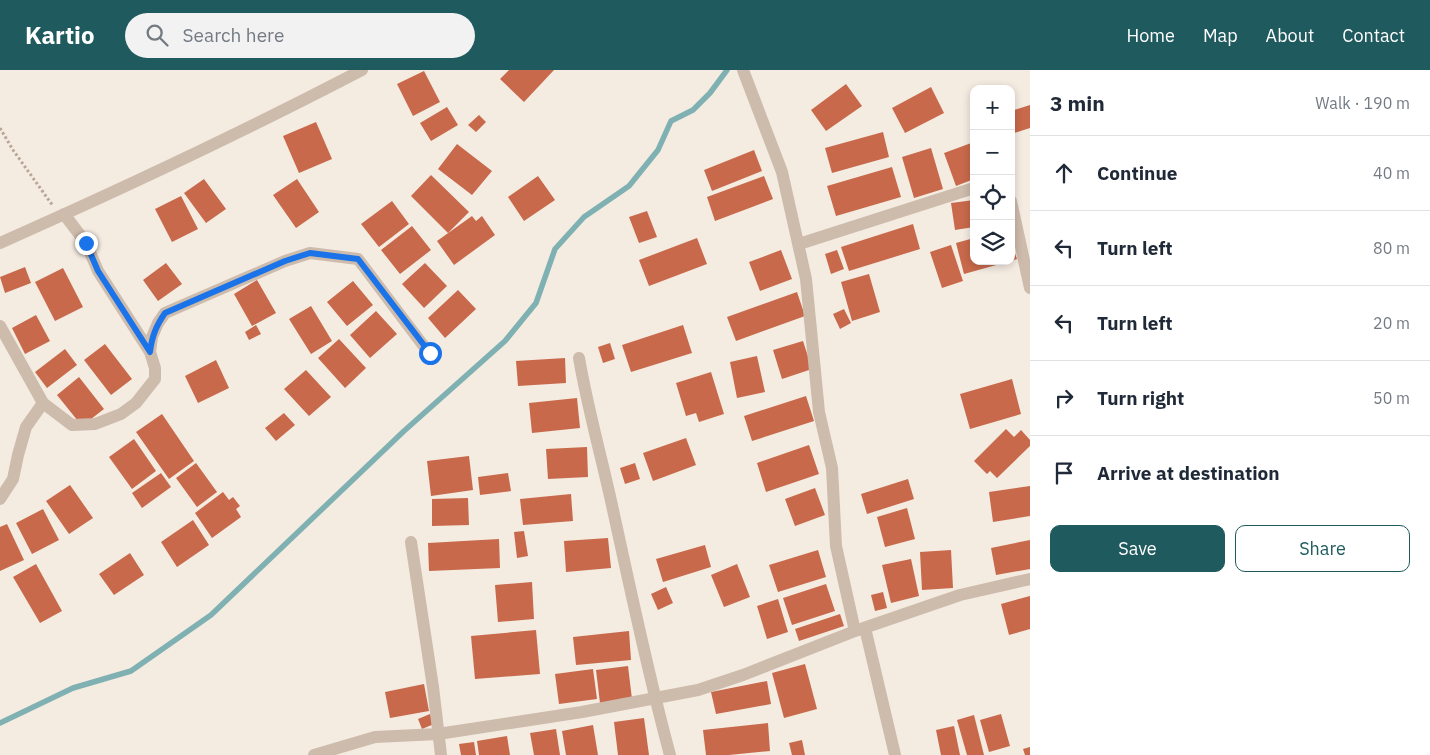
<!DOCTYPE html>
<html lang="en">
<head>
<meta charset="utf-8">
<style>
	:root { --surface:#fff; --page:#f2f2f3; --text:#1f2937; --muted:#747a83; --line:#e0e1e3; --accent:#1f5a5e }
	body { margin:0; font-family:"IBM Plex Sans",sans-serif; background:var(--page); color:var(--text) }
	.controls { position:absolute; right:15px; top:15px; display:grid; overflow:hidden; border-radius:10px; box-shadow:0 2px 8px #0003 }
	.controls button { width:45px; height:45px; display:grid; place-items:center; padding:0; border:0; border-bottom:1px solid var(--line); background:var(--surface); color:var(--text); font:25px sans-serif }
	.stop { position:absolute; width:15px; height:15px; margin:-11px; border:4px solid #1a73e8; border-radius:50%; background:#fff }
	.stop.end { background:#1a73e8; border-color:#fff; box-shadow:0 1px 5px #0008 }
	.list { margin:0; padding:0; list-style:none }
	h2 { display:flex; justify-content:space-between; align-items:center; height:65px; margin:0; padding:0 20px; font-size:21px }
	h2 small { font-size:16px; font-weight:400; color:var(--muted) }
	.list li { display:grid; grid-template-columns:32px 1fr auto; gap:15px; align-items:center; box-sizing:border-box; height:75px; padding:0 20px; border-top:1px solid var(--line) }
	.list b { display:block; font-size:19px; white-space:nowrap }
	.list em { font-size:16px; font-style:normal; color:var(--muted) }
	.actions { display:flex; gap:10px; padding:15px 20px }
	.actions a { flex:1; padding:11px 0; border:1px solid var(--accent); border-radius:10px; text-align:center; font-size:18px; color:var(--accent) }
	.actions .main { background:var(--accent); color:#fff }
	.icon { flex:none; width:28px; height:28px; fill:none; stroke:currentColor; stroke-width:2; stroke-linecap:round; stroke-linejoin:round }
	.map { position:relative; flex:none; width:1030px; height:685px; overflow:hidden }
	header { display:flex; align-items:center; gap:30px; box-sizing:border-box; height:70px; padding:0 25px; background:var(--accent); color:#fff }
	header strong { font-size:24px }
	nav { display:flex; gap:28px; margin-inline-start:auto; font-size:18px }
	.search { width:350px; height:45px; background:var(--page); display:flex; align-items:center; gap:12px; box-sizing:border-box; padding:0 18px; border-radius:28px; color:var(--muted); font-size:19px }
	main { display:flex }
	aside { flex:1; background:var(--surface) }
	.map>svg:first-child { display:block }
	.lines { fill:none; stroke-linecap:round; stroke-linejoin:round }
	.stream { stroke:#7fb0b2; stroke-width:5.5 }
	.building { fill:#c8694b }
	.path { stroke:#b9a596; stroke-width:3; stroke-dasharray:2.5 2.5; stroke-linecap:butt }
	.street { stroke:#cdbbac; stroke-width:12 }
	.route { stroke:#1a73e8; stroke-width:6 }
</style>
</head>
<body>
<header>
<strong>Kartio</strong>
<div class="search"><svg class="icon" aria-label="search" viewBox="0 0 24 24"><circle cx="10" cy="10" r="6"/><path d="M15 15l6 6"/></svg>Search here</div>
<nav><a>Home</a><a>Map</a><a>About</a><a>Contact</a></nav>
</header>
<main>
<div class="map">
<svg width="1030" height="685" viewBox="0 0 1030 685">
	<rect width="100%" height="100%" fill="#f4ebe1"/>
	<g class="lines">
		<!-- stream -->
		<path class="stream" d="M0,653L73,618L131,601L211,545L404,361L505,271L536,233L555,179L584,147L629,116L658,80L671,51L693,40L710,23L727,0"/>
	</g>
	<!-- building -->
	<path class="building" d="M509,0H554L524,32L500,9Z
		M424,1L440,32L413,46L397,14Z
		M846,14L862,36L826,61L811,40Z
		M931,17L944,43L905,63L892,38Z
		M1030,35V58L1011,64V41Z
		M447,37L458,55L431,71L420,53Z
		M479,45L486,52L476,62L468,55Z
		M316,52L332,89L299,103L283,66Z
		M883,62L889,87L832,103L825,78Z
		M974,72V109L956,116L944,83Z
		M457,74L492,101L472,125L438,99Z
		M931,78L943,119L914,128L902,87Z
		M754,80L762,101L712,121L704,100Z
		M892,97L901,127L836,146L827,116Z
		M431,105L469,142L448,163L411,126Z
		M538,106L555,130L524,151L508,127Z
		M764,106L773,129L715,151L707,127Z
		M204,109L226,139L206,153L184,123Z
		M297,109L319,142L296,158L273,125Z
		M181,126L198,159L172,172L155,139Z
		M974,130V157L955,160L951,133Z
		M392,131L409,154L379,177L361,154Z
		M647,141L657,167L639,173L629,147Z
		M472,146L476,151L482,146L495,165L454,195L437,171Z
		M913,154L920,179L849,201L841,177Z
		M412,156L431,180L400,204L381,180Z
		M697,168L707,194L649,216L639,190Z
		M974,168V191L1007,192L964,204L956,173Z
		M1011,172L1017,189L1011,191Z
		M951,175L963,211L942,218L930,182Z
		M781,180L792,209L760,221L749,192Z
		M837,180L844,199L831,204L825,184Z
		M166,193L182,214L158,231L143,210Z
		M425,193L447,216L424,238L402,214Z
		M25,197L31,213L5,223L0,207Z
		M63,198L83,237L55,251L35,212Z
		M869,204L880,242L852,251L841,212Z
		M257,210L276,243L252,256L234,224Z
		M353,211L373,235L347,256L327,232Z
		M458,220L476,239L445,268L428,248Z
		M797,222L805,246L736,271L727,247Z
		M311,236L332,271L311,284L289,249Z
		M844,239L851,253L840,259L833,244Z
		M376,241L397,264L370,288L350,265Z
		M36,245L50,271L25,284L12,258Z
		M256,255L261,264L249,270L245,262Z
		M683,255L692,283L631,302L622,275Z
		M339,269L366,298L345,318L318,288Z
		M803,271L812,299L782,309L773,280Z
		M610,273L615,289L603,293L598,277Z
		M105,274L132,309L111,325L84,290Z
		M65,279L77,295L47,318L35,302Z
		M757,286L765,322L737,328L730,292Z
		M565,288L566,313L518,316L516,291Z
		M216,290L229,318L198,333L185,306Z
		M306,300L331,327L309,346L284,319Z
		M711,302L724,344L699,352L696,343L686,346L676,313Z
		M79,307L104,339L82,356L57,325Z
		M1012,309L1021,344L970,359L960,324Z
		M806,326L814,351L752,371L744,346Z
		M577,328L580,358L532,363L529,333Z
		M284,343L295,355L276,371L265,358Z
		M162,344L194,391L169,409L136,362Z
		M1006,359L1014,367L1021,360L1030,370V376L997,408L990,401L987,404L974,391Z
		M686,368L696,395L653,411L643,383Z
		M134,369L156,401L132,419L109,387Z
		M809,375L819,404L766,422L757,393Z
		M587,377L588,407L548,409L546,379Z
		M469,386L473,420L431,426L427,391Z
		M196,393L217,422L197,437L176,408Z
		M635,393L640,409L625,414L620,398Z
		M161,403L171,417L142,438L132,423Z
		M508,403L511,421L480,425L478,407Z
		M908,409L914,429L867,444L861,424Z
		M70,415L93,448L69,464L46,431Z
		M1030,416V446L993,452L989,422Z
		M815,418L825,445L795,456L785,429Z
		M223,422L229,430L233,427L240,436L236,439L241,447L212,468L195,443Z
		M571,424L573,451L523,455L520,429Z
		M468,428L469,455L432,456V429Z
		M907,438L915,469L885,477L877,447Z
		M43,439L59,470L32,484L16,453Z
		M193,450L209,475L177,497L161,472Z
		M7,454L24,490L0,501V457Z
		M524,461L528,486L517,488L514,462Z
		M608,468L611,498L566,502L564,471Z
		M499,469L500,498L429,501L428,473Z
		M1030,470V499L996,505L991,478Z
		M705,475L711,497L663,512L656,489Z
		M818,480L826,507L778,522L769,495Z
		M951,480L953,518L922,520L920,482Z
		M130,483L144,505L114,525L99,504Z
		M911,489L919,526L891,533L882,495Z
		M36,494L62,541L40,553L13,507Z
		M737,494L750,527L724,537L711,505Z
		M532,512L534,549L498,552L495,515Z
		M826,514L835,541L792,555L783,528Z
		M666,517L673,533L658,540L651,524Z
		M883,522L887,538L875,541L871,525Z
		M1030,526V559L1009,565L1001,534Z
		M778,529L788,562L767,569L757,536Z
		M840,544L844,556L799,571L795,559Z
		M536,560L540,604L475,609L471,566Z
		M629,561L631,590L576,595L573,567Z
		M805,594L817,639L784,648L772,603Z
		M628,596L632,629L600,633L596,600Z
		M593,599L597,629L559,634L555,604Z
		M767,611L771,634L716,644L711,622Z
		M424,614L429,641L390,648L385,622Z
		M430,644L434,654L422,659L418,649Z
		M1001,644L1010,676L989,682L980,650Z
		M974,645L984,685H967L957,650Z
		M644,648L649,685H618L614,652Z
		M768,653L770,681L729,685H706L703,660Z
		M593,655L598,685H566L562,661Z
		M954,656L960,685H941L936,660Z
		M556,659L560,685H534L530,663Z
		M507,666L510,685H479L477,671Z
		M802,670L805,685H792L789,673Z
		M474,672L476,685H461L459,674Z
		M1030,677V685H1025L1023,679Z"/>
	<g class="lines">
		<!-- path -->
		<path class="path" d="M0,58L13,80L53,136"/>
		<!-- street -->
		<path class="street" d="M743,0L782,102L806,209L819,342L832,398L836,476L855,561
			M1011,131L1030,218
			M64,144L86,173L98,201L150,282
			M0,173C122,119 243,62 362,0
			M799,174L974,118
			M0,256L43,333L72,355L95,354L121,344L136,333L155,309V298L150,282L152,267L158,253L165,243L285,191L310,183L358,189L429,283
			M579,288C588,340 602,389 613,440C631,522 648,604 670,685
			M0,429L13,409L18,385L26,357L43,333
			M411,472L433,617L441,685
			M865,558L895,685
			M314,685L375,667L438,664L582,642L698,620L743,605L855,561L960,525L1030,509"/>
	</g>
	<g class="lines">
		<!-- route -->
		<path class="route" d="M86,173L98,201L150,282C152,266 156,256 165,243L285,191L310,183L358,189L430,283"/>
	</g>
</svg>
<div class="controls">
<button>+</button>
<button>−</button>
<button><svg class="icon" aria-label="locate" viewBox="0 0 24 24"><circle cx="12" cy="12" r="6"/><path d="M12 2v4M12 18v4M2 12h4M18 12h4"/></svg></button>
<button><svg class="icon" aria-label="layers" viewBox="0 0 24 24"><path d="M12 4l9 5-9 5-9-5zM3 14l9 5 9-5"/></svg></button>
</div>
<div class="stop" style="left:430px;top:283px"></div>
<div class="stop end" style="left:86px;top:173px"></div>
</div>
<aside>
<h2>3 min<small>Walk · 190 m</small></h2>
<ul class="list">
<li><svg class="icon" aria-label="ahead" viewBox="0 0 24 24"><path d="M12 20V5M6 11l6-6 6 6"/></svg><div><b>Continue</b></div><em>40 m</em></li>
<li><svg class="icon" aria-label="left" viewBox="0 0 24 24"><path d="M17 20v-9H6M10 6l-5 5 5 5"/></svg><div><b>Turn left</b></div><em>80 m</em></li>
<li><svg class="icon" aria-label="left" viewBox="0 0 24 24"><path d="M17 20v-9H6M10 6l-5 5 5 5"/></svg><div><b>Turn left</b></div><em>20 m</em></li>
<li><svg class="icon" aria-label="right" viewBox="0 0 24 24"><path d="M7 20v-9h11M14 6l5 5-5 5"/></svg><div><b>Turn right</b></div><em>50 m</em></li>
<li><svg class="icon" aria-label="arrive" viewBox="0 0 24 24"><path d="M6 21V4h12l-3 4 3 4H6"/></svg><div><b>Arrive at destination</b></div></li>
</ul>
<div class="actions"><a class="main">Save</a><a>Share</a></div>
</aside>
</main>
</body>
</html>
